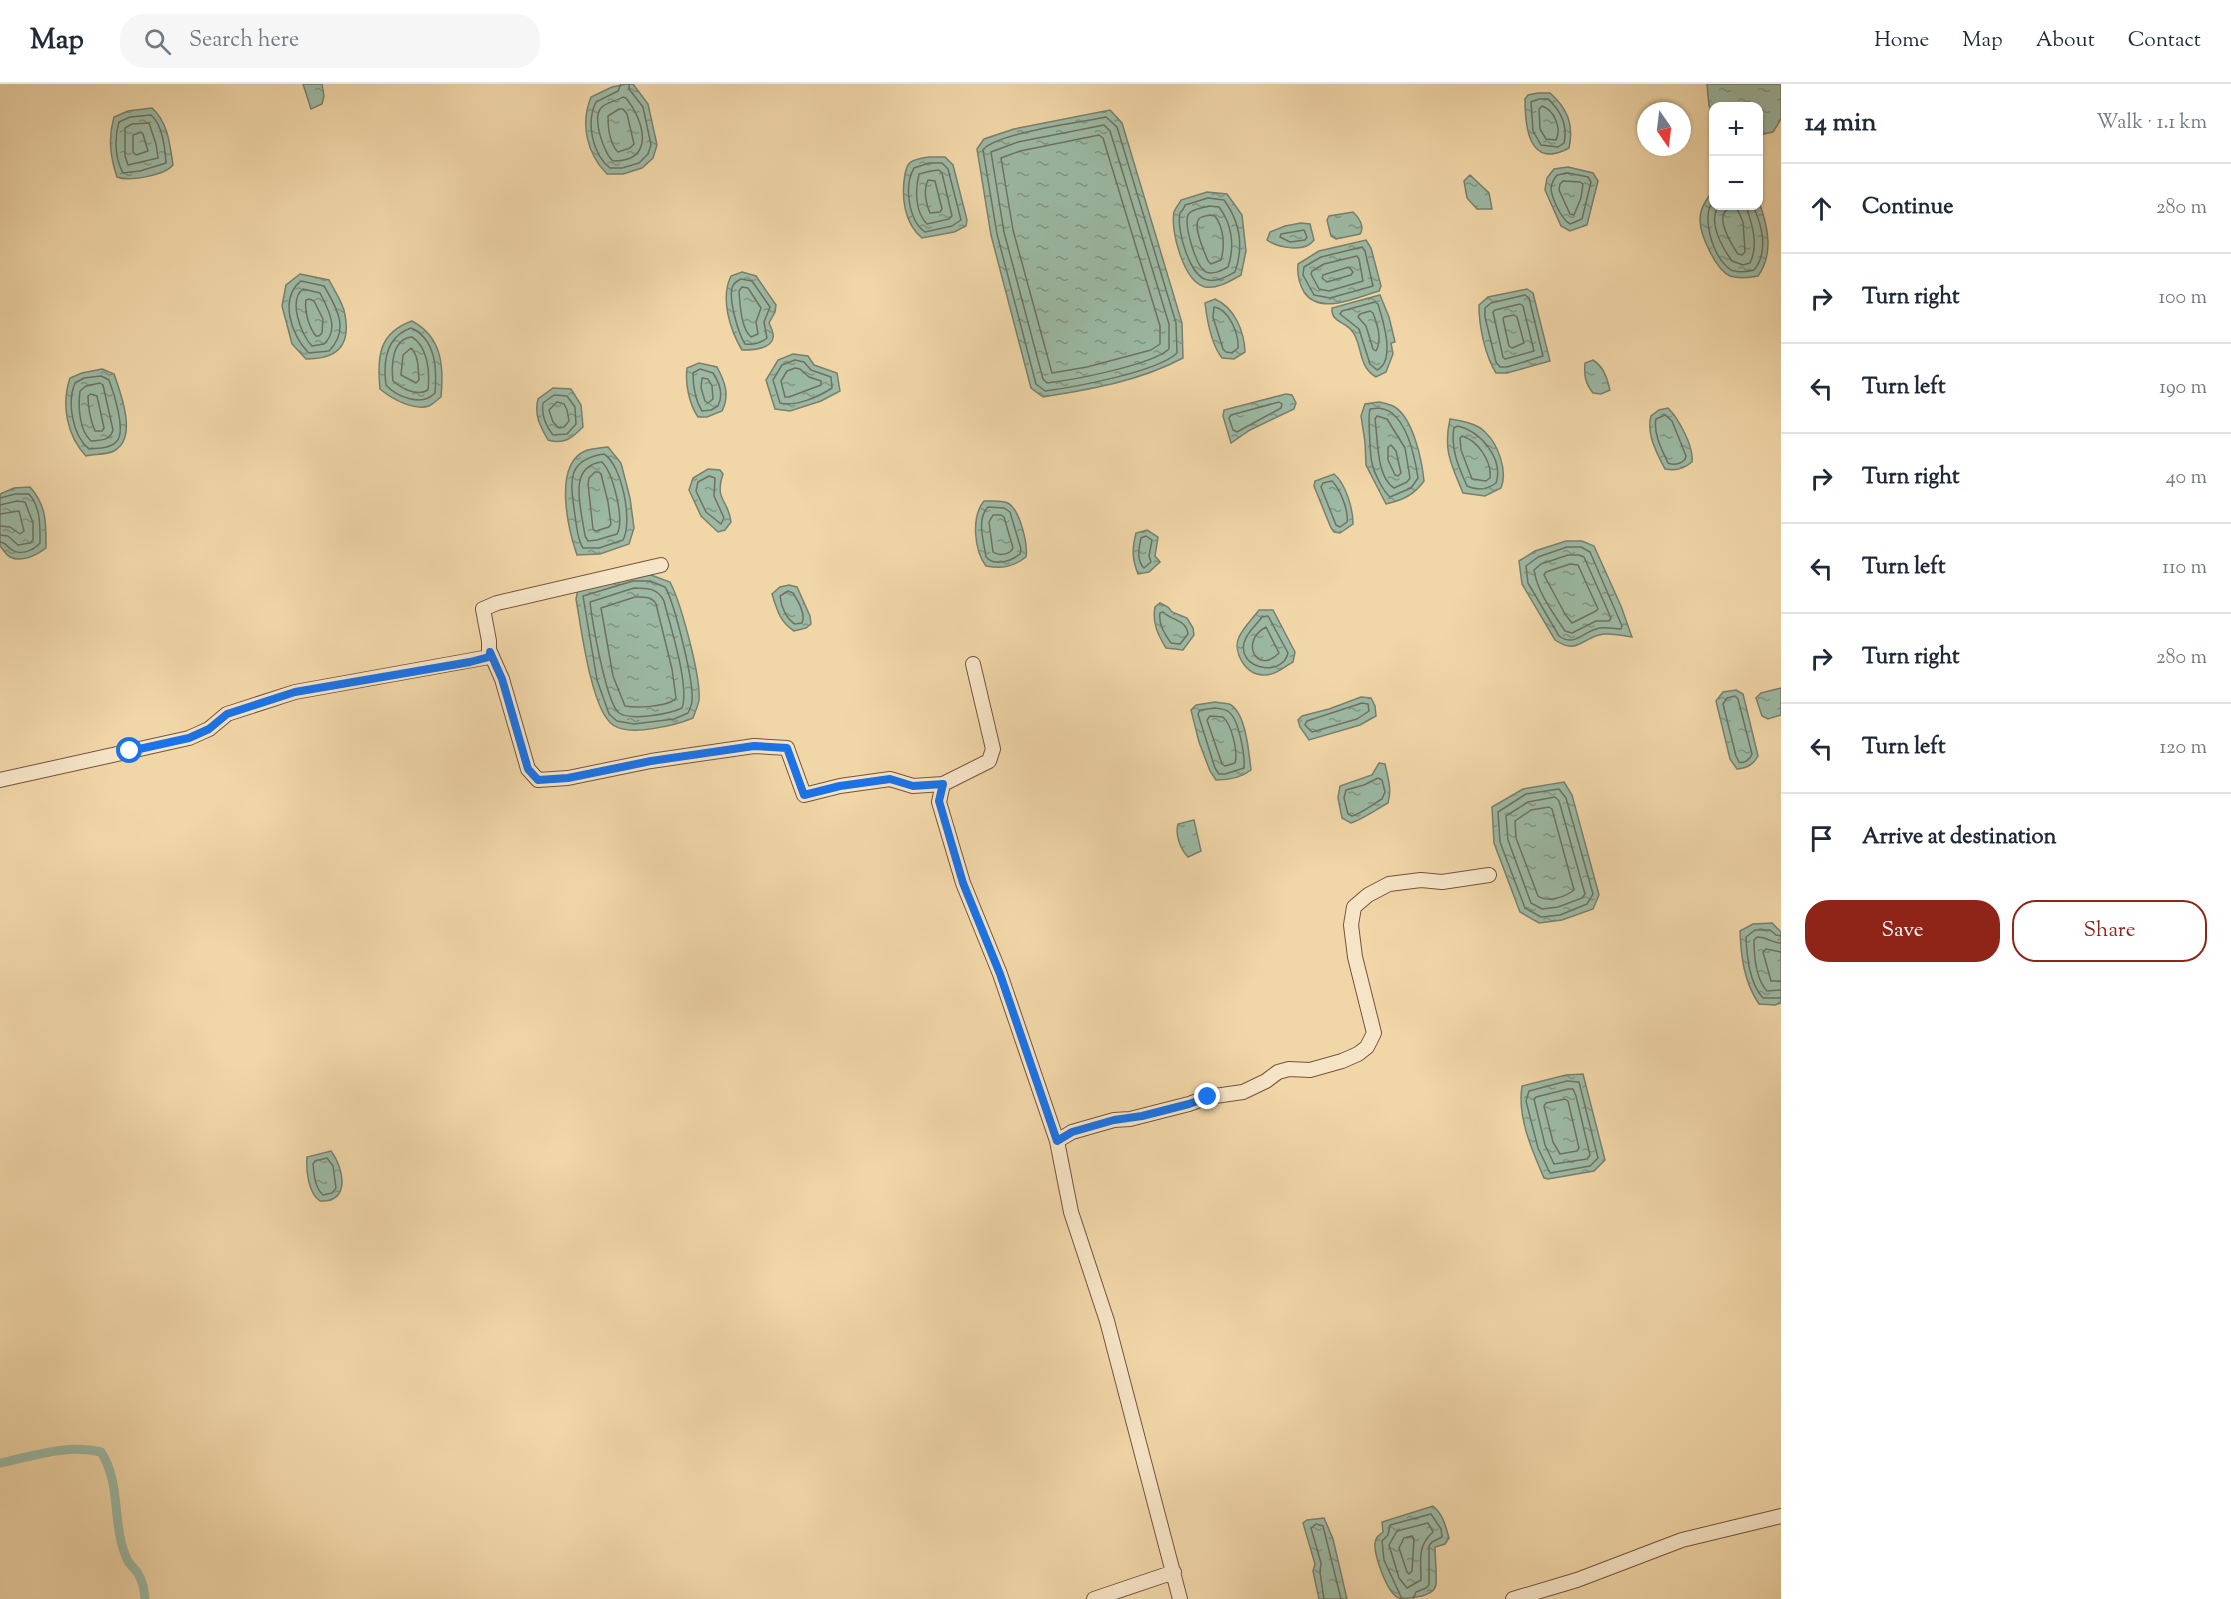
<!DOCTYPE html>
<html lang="en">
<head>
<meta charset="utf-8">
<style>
	:root { --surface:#fff; --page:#f6f6f7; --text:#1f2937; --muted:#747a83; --line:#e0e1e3; --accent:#8f2418 }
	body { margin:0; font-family:"Sorts Mill Goudy",serif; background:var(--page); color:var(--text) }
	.controls { position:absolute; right:18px; top:18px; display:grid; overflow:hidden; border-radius:12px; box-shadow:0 2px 4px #0004 }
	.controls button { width:54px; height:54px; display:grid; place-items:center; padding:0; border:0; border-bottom:2px solid var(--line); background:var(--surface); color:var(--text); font:30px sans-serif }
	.compass { position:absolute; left:1637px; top:18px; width:54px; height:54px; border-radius:50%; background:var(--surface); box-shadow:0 2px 4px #0004; rotate:166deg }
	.stop { position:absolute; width:18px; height:18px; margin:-14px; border:4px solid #1a73e8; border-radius:50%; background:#fff }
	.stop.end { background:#1a73e8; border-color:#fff; box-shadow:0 2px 6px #0008 }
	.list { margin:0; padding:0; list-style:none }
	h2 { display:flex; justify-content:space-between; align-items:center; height:78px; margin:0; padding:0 24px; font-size:26px }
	h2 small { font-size:20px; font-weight:400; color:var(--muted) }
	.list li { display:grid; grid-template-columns:39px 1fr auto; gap:18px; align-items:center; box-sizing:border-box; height:90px; padding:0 24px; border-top:2px solid var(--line) }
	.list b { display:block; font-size:22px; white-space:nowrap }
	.list em { font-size:20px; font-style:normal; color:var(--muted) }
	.actions { display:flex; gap:12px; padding:18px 24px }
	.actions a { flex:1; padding:14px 0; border:2px solid var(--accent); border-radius:24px; text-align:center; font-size:21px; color:var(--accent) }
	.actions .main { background:var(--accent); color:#fff }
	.icon { flex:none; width:33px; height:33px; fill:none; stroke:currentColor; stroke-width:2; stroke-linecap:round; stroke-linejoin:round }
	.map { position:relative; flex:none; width:1781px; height:1515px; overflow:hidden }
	header { display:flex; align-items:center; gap:36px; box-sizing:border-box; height:84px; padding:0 30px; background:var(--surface); border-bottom:2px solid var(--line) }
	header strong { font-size:28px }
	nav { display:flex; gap:33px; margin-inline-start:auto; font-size:21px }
	.search { width:420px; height:54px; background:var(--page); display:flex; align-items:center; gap:15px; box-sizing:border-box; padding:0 21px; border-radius:24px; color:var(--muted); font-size:22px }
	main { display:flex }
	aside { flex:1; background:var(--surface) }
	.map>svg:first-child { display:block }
	.water { fill:url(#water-ripples); stroke:#7b7f6c; stroke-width:1.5 }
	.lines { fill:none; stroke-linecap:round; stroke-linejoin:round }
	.shore { stroke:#72705e; stroke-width:1.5 }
	.canal { stroke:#9bb9a4; stroke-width:9 }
	.minor-casing { stroke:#74543d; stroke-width:16 }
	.minor { stroke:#f6e4c6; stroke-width:14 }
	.route { stroke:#1a73e8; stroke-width:8 }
</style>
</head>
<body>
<header>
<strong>Map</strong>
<div class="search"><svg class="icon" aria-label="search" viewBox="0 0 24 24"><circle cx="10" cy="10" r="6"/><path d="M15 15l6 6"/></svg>Search here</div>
<nav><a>Home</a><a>Map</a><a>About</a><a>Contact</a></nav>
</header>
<main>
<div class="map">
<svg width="1781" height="1515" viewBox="0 0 1781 1515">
	<defs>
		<pattern id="water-ripples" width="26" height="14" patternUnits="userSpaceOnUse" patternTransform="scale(1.5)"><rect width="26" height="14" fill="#9bb9a4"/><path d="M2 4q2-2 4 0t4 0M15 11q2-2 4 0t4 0" fill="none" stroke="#809685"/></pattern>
	</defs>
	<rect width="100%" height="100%" fill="#f1d6a8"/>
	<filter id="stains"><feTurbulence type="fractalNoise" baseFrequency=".00333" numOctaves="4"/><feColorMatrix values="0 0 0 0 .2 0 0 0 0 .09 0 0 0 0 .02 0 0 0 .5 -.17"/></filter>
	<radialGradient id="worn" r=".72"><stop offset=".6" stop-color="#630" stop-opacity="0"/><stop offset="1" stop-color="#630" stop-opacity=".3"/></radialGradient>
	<!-- water -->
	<path class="water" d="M303,0H322L324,12L322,20L311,25Z
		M627,0H633L648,20L657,61L653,74L642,84L623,90H607C587,70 580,40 591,13L612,3Z
		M1707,0H1781V35L1773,48L1759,51L1758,22H1714L1713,29L1709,22Z
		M1538,9H1550C1568,25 1574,41 1569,64C1529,86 1525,43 1525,15L1528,11Z
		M152,24C168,38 170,61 173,81C165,91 129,98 117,93C110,72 108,54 114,33L128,27Z
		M1110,26L1122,39L1182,239L1183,274C1140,297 1091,305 1043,313L1031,304L991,151L977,65L984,55L1014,45Z
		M929,73H945L953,81L967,136L966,142L954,148L922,154C904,139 901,113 905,90C906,86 907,80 911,78C915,75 924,74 929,73Z
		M1568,83L1593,89L1598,97L1587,141L1570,147L1561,142L1545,106L1547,94L1554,85Z
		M1470,91L1489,109L1492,125H1477L1467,114L1464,97Z
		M1713,107L1714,122H1758L1759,118C1768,142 1774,170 1758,192C1748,194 1740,195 1730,192C1716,186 1700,151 1700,136C1700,124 1706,116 1713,107Z
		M1207,108L1227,110L1242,131L1246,167L1241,191C1230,197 1218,205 1205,203C1184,198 1170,147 1174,128C1175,125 1179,120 1181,116Z
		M1353,128C1359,133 1365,143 1360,150L1336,155L1331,152L1327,136L1329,132Z
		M1301,139L1310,140L1314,156C1305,169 1278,164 1267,156L1270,148L1285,142Z
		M1366,156L1371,164L1381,202L1379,207C1357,213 1320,232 1304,208C1299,199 1297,190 1298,180L1319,167Z
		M742,188L756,192L776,221L775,228L769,239C771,243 774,250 773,254C771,266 750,266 742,266C730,246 720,214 731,192Z
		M300,190L329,196C334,206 344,220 345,231C351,263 336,275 306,275L292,260L282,222L286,201Z
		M1527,205L1533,209L1550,277L1507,289H1496C1485,271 1479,243 1479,221L1488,213Z
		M1380,211L1389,233L1395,258L1391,259L1393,270L1386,288L1376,293C1357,282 1363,260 1352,247C1345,237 1331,239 1332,224Z
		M1215,215C1235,224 1244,247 1245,268L1234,275L1222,274C1211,260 1207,236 1205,219Z
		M412,237C442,253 444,282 441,313C437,316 433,320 429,322C414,327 392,315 380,305C377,274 378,249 412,237Z
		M793,270L808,272L814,281L837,289L840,307L821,317L790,327L775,325L766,296L778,276Z
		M1593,276C1604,283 1607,294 1610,306L1601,310L1593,309C1585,299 1584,291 1585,279Z
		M699,279L717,283C725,298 730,311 722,327L707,333H698C689,320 685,299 687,284Z
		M102,285L114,290C121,310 138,354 114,367C106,371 94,370 86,372C67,352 61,321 70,294L82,289Z
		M553,304L571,305L581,321L583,343C572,354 564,361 548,356C540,342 534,331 538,315Z
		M1286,310L1292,311L1296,319L1294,325L1250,346L1231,359L1223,332L1224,326Z
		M1379,318C1383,319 1389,320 1393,322C1413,332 1422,377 1424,397C1414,411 1403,416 1386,420L1366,381L1365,358L1361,332L1365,320Z
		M1668,324C1679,335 1694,363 1692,378C1683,385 1676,387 1665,385C1657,370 1646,349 1651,332L1659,326Z
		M1450,335C1461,337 1477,339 1485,348C1498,360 1508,387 1501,404L1485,412L1463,409C1451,380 1443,366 1450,335Z
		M608,363L621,379L630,414L634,444L629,460L600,470L577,471C568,445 553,381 585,367C591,364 601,364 608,363Z
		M708,385L720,386L723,390C714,417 729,416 731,438L725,446L718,448L701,432L689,406L693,394Z
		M1334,390C1346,400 1353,425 1353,440L1340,449L1334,448L1331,444L1314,402L1315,397Z
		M30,403C47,422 46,440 46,464C37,471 22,479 10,473C6,471 3,465 0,462V410L14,404Z
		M984,417C992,417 1002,416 1008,419C1020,426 1028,460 1026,473C1013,483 1002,485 986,482C974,466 971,433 984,417Z
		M1147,446L1158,453L1155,472L1160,478L1149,488L1138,490C1132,475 1132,465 1136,449Z
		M1566,457H1582L1594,462L1621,522L1632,553C1623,552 1608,548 1599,551C1579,557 1576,570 1555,556L1522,500L1519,477L1535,467Z
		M633,490L651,491L670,498C681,519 701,593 699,616C698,622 695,628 693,634C676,641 630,653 613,641C591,626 581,542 576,515L578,505Z
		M789,501L797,503L810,532L811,540L806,544L794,547C780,538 777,526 772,510L780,503Z
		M1160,519L1168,523L1172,528L1187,534L1193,544L1194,551L1183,566L1166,564C1158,551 1152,539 1155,523Z
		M1259,526H1273L1295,568L1293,578C1284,583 1274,592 1263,591C1246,591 1232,568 1239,553C1243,544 1253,534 1259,526Z
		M1781,604V631L1768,635L1762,632L1756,614L1761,609Z
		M1736,606L1743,610L1758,672C1753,681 1747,684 1737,685L1730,675L1716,617L1723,608Z
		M1361,613L1371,614L1375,622L1376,632L1360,641L1309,656L1300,643L1298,636L1302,632L1329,625Z
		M1215,618C1219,619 1225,619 1229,620C1246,627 1249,670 1251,686C1241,694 1228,696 1216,696L1210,687L1199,658L1191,626L1196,621Z
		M1379,679L1385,680C1388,694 1392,706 1388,719C1375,726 1365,734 1351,739L1342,734L1338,714L1340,702L1372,691Z
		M1564,698L1572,711L1599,811L1593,825L1562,836L1539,839L1520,828L1494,759L1492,723L1523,705Z
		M1194,736L1201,767L1188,773C1180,765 1175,750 1178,740Z
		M1772,839L1781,848V919L1775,921L1759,920C1744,898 1741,873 1740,847L1753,840Z
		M1583,990L1605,1076L1594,1087L1548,1095L1544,1094C1532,1066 1517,1033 1522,1002L1566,991Z
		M331,1067C344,1084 351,1119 320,1117C308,1109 306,1086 307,1073Z
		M1433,1422C1443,1430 1446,1443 1449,1454L1445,1460L1435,1463C1435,1473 1437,1492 1436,1501C1434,1508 1428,1510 1422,1512C1415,1513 1406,1515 1399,1514C1387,1510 1374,1471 1375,1459C1375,1454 1379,1451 1383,1448L1382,1438Z
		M1324,1434L1333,1455L1347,1515H1319L1313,1487L1315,1480L1303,1439L1307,1436Z"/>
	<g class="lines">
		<!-- shore -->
		<path class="shore" d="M621,0L618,7L596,18C586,38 592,70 610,84H622L639,79L648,70L651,61L643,23L629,5V0
			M623,13L626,14C644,36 656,78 613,77C604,70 592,34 601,24C606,18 617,17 623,13Z
			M1548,15C1561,27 1568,41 1564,59L1558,63L1541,61L1533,47L1531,18L1539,15Z
			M1542,22C1554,26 1562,44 1556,56L1546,55L1540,45L1539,25Z
			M619,25H623L627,30L634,60L630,64L618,68C609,59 608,44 608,32Z
			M151,31C163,41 165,65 166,79L140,87L123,89C115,74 114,55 119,38L130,33Z
			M1106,33L1117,43L1176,239L1177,269C1157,288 1075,303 1045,307L1036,300L997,150L983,66C995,49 1083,38 1106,33Z
			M149,39L156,60L158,74L128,81L125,72V44L132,40Z
			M1104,41L1110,47L1169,240V265C1152,281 1073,296 1047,299L1043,295L1004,148L991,68L1018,58Z
			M141,48L143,50L148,67L136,71L133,68V51Z
			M1099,51L1103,54L1160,242V260L1151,266L1087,283L1052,289L1013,146L1001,74L1020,67Z
			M929,79H942L948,85L961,136L952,142L925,148C908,136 904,101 914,84Z
			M931,87L939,86L942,89L952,132L949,135L927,140C915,128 915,106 919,90Z
			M1568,89L1588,93L1591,98L1582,135L1570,140C1562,136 1552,115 1551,105C1551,100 1554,95 1557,91Z
			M928,96L935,97L942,125L940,128L930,129C926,119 923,106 928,96Z
			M1563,97L1580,98L1583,100L1581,114L1574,131L1570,130L1559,106L1560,100Z
			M1208,114L1224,116C1240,138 1244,162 1235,188C1227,192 1218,198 1208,196C1190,194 1176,145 1180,129C1181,128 1185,123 1185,121Z
			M1714,116C1700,132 1713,170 1727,183C1734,190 1746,188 1754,186C1769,168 1762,141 1753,122
			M1209,122L1219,123C1232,140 1235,162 1228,183C1222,186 1214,191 1206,188C1196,183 1184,142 1188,131C1190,125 1204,124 1209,122Z
			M1719,122C1707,137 1722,163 1732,177L1743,181L1750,179C1759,160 1752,140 1746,122
			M1731,122C1729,124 1726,126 1724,129C1719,140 1732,161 1738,170L1742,171L1745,168L1743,138L1736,122
			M1210,131L1215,132C1224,144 1225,162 1221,176L1211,180L1208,177C1205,169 1191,140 1200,134C1203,132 1207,132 1210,131Z
			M1304,146L1307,153L1305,156L1290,158L1280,153L1281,150Z
			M1362,163L1365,167L1373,202L1330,214L1314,211L1303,191L1304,183L1321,173Z
			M1357,172L1359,175L1363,197L1329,207L1319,205L1311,190L1312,187L1324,180Z
			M1349,183L1353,188L1351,191L1327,198L1322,194L1323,191Z
			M741,195L752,197L770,223L764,238L767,254C761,259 753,261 745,260C738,249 729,217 732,204C733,199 737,197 741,195Z
			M301,197L324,202C337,224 350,246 329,267L309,269C291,252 279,214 301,197Z
			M742,203L748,204L761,224L756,238L758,250L751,253C741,245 740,220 739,207Z
			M303,205L320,209C328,225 340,245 324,260L312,262C301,251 288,216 303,205Z
			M1525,211L1529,214L1543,272L1507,283H1500L1496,278L1485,233V224L1491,219Z
			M309,215L314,217L323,235L322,249L319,252H316C309,244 304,226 306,216Z
			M1375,218L1378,220C1383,236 1396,277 1377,286L1370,280L1359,245L1340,230L1342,227Z
			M1520,220L1523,222L1534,267L1505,275L1503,273L1493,228L1495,226Z
			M1214,223C1229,225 1239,250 1238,264L1232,269L1226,268L1223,265L1213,233Z
			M1370,227L1373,229C1378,242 1382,256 1376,267L1373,265L1366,242L1358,233L1360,230Z
			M1514,231L1517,233L1524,259L1512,264L1509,262L1503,235L1504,233Z
			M411,244C436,255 437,285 435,309C422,323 397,313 386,301C383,278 385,253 411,244Z
			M412,253C428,263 430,288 428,306C417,313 401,304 393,297C391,281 392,255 412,253Z
			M411,264C419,272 418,285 419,296L416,299L401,291L403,271Z
			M795,276L804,278L811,286L831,293L832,304C818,313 796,323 780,319L773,296L782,281Z
			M795,284L800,285L809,293L821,297V301L789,313H785L781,297L787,287Z
			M700,285L713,289C719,298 724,310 718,322L711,326L702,327C695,316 693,302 693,289Z
			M101,292L109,296C114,309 126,347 117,357C110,365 98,364 89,365C72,351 67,318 75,299L84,294Z
			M702,294L708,295L712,302L713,315L708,319L705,317L701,304Z
			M100,299L103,301L113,346C110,357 101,356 91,357C79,346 78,322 80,307L86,302Z
			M91,310L97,312L104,344L102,347H95C90,335 88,325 88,312Z
			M554,311L567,312L575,323L576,340L567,350L553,351C546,342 541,331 543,319Z
			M557,318L564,320L567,326L569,337L564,343L559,344L553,338L549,326Z
			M1279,318L1282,320L1281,324L1237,348L1233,346L1229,334L1231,331Z
			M1379,324C1383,325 1389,326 1392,329C1409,343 1415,374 1418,394L1411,404L1390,413C1383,407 1374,389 1372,379C1370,371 1368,331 1370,325Z
			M1665,331L1672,337L1686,372C1685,379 1675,382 1668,379C1662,366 1653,349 1656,335Z
			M1377,332L1387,335L1405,364L1410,394L1407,398L1394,404C1376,393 1378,354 1375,335Z
			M1457,342C1480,346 1504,375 1496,399C1487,406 1478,407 1467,402C1459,384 1450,364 1454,344Z
			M1462,352C1477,356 1492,377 1490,394L1486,397L1472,395L1461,366L1460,354Z
			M1391,361L1396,367L1401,389L1398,392L1395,391L1388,376V363Z
			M604,370C622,381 633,438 623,456L599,464H583C577,455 577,443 575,432C571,400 564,376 604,370Z
			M602,378C613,389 625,436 617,450L597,456L588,457L585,452C582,427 566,382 602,378Z
			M595,388H599L601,390L608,418L611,440L609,443L596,447L593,445L588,400L589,394Z
			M709,392L715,394L714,412L724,434L721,440L706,428L696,407L698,398Z
			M1332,397C1340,405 1349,427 1347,438L1340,443L1336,441L1321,403L1323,399Z
			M0,414L15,410H29C41,424 40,442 40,459C34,466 21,472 12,466C7,463 7,459 0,458
			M0,421L17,417L25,418L33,439V456L30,459L18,461L8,452L0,451
			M988,423L1004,424L1010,428L1021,465L1020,470C1011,477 995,483 986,473C984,458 976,435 988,423Z
			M0,430L19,427L24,447L20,450L10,443L0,442
			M993,431H1001L1004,433L1013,464C1010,471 999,472 993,468L989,438Z
			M1146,452L1152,456L1149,472L1151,478L1144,484C1136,476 1139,464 1141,454Z
			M1567,463H1581L1590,468L1622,542L1621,545C1614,545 1607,543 1600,544C1584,546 1576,564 1559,552L1528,499L1526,482L1538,473Z
			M1568,471H1579L1584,473L1611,534L1609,537H1596L1572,549L1565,547C1553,529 1537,507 1534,486L1541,480Z
			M1570,480L1578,481L1598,525L1596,527L1572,539L1565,530L1544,491L1546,488Z
			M633,497H650L665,503C674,517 694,598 692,616C692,620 690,625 688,629L674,635L634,640L617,637L609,630L597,596L583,512Z
			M634,504C647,504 658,504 664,517C670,542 690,602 682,624C670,630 630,637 619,629C606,619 592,536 590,518Z
			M788,507L793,509C798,517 806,530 802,539L795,540C786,535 781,522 780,512Z
			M635,513C643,513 652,512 656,520L672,585L676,614C669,623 636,624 625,622L613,592L601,524Z
			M1163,528C1172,537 1186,535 1188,550L1180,560L1171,559C1165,551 1158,539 1160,529Z
			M1268,532L1288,569C1282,595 1234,584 1245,556C1248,548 1257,540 1262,533Z
			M1266,543L1279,569C1257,592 1239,557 1266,543Z
			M1735,612L1738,615L1752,670C1750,675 1745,680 1739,678L1736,672L1723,620L1727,614Z
			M1362,619L1368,620L1369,627L1357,635L1312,648L1305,641L1307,637Z
			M1215,624C1220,625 1225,625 1229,628C1239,636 1245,671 1244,684L1225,690H1219L1215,684L1198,630L1200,626Z
			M1210,632L1223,633C1232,641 1238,668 1235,679L1225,682L1222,680L1207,636Z
			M1378,694L1382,696L1385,708L1382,715C1373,720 1363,729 1352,732L1348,730L1344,714L1346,706L1364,701Z
			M1559,705L1566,714L1593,810L1587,820L1560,831L1541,833L1525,824L1500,758L1498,728L1526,710Z
			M1555,713L1559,717L1585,810L1582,814L1558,823L1542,825L1531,819L1508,756L1506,732L1528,718Z
			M1549,723L1552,725L1574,806C1565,813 1548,819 1538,812L1516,754L1515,737L1531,726Z
			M1781,852L1776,851L1770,846H1755L1746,853C1747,873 1749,898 1763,914H1781
			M1781,859C1771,859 1768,853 1757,853L1754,856C1754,872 1756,895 1767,907L1781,906
			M1781,868L1766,865L1763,868L1771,897H1781
			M1567,997L1579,998L1598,1074L1590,1082L1550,1089L1538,1064L1526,1017L1529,1007Z
			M1568,1005H1573L1576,1012L1590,1071L1587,1075L1554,1080L1545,1061L1534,1015L1536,1013Z
			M1565,1015L1568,1017L1579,1064L1577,1067L1560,1070L1553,1058L1544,1022L1546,1019Z
			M327,1074L333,1082L336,1104L332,1109L323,1111C315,1104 314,1091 313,1080L315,1077Z
			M1428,1439L1433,1448C1417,1462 1421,1476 1421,1496L1407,1504L1399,1494L1389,1461L1397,1447Z
			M1412,1452L1414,1455L1412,1487L1409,1490L1407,1488L1399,1464L1404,1454Z
			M1324,1515L1320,1488L1321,1479L1311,1444L1316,1440L1323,1442L1341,1515
			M1402,1515L1384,1476L1382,1457L1388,1451L1390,1441L1431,1430L1441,1445L1442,1453L1432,1458L1429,1462V1501L1426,1504L1416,1508L1413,1515"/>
		<!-- canal -->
		<path class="canal" d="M0,1379C33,1372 67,1360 101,1368C122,1400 111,1443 128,1477C130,1481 134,1484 137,1488C143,1497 144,1505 145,1515"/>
		<!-- minor casing -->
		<g class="minor-casing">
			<path id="minor" d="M490,568L502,595L528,685L538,696L568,694L651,677L754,662L787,664L804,711L840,702L890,695L913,702L943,700L989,677L993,665L973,580
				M0,696L189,654L209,645L227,630L295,608L489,573V557L483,525L497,519L661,481
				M943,700L939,718L963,799L1000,890L1057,1057L1071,1128L1107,1237L1180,1515
				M1057,1057L1072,1048L1114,1036L1130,1035L1189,1020L1208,1013L1243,1008L1266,997L1278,988L1289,985L1310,986L1342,977L1358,970L1367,963L1374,949L1355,873L1351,841L1354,823L1368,811L1389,800L1421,796L1442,798L1489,791
				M1094,1515L1174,1488
				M1513,1515L1577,1496L1682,1456L1781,1432"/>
		</g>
		<!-- minor -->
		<use href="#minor" class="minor"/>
	</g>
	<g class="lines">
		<!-- route -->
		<path class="route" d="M130,667L189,654L209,645L227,630L295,608L470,578L489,573L490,568L502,595L528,685L538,696L568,694L651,677L754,662L787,664L804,711L840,702L890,695L913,702L943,700L939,717L963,799L1000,890L1057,1057L1072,1048L1114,1036L1142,1032L1189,1020L1208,1013"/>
	</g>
	<rect width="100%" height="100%" filter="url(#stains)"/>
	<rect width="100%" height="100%" fill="url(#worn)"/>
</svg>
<div class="controls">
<button>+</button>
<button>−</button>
</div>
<svg class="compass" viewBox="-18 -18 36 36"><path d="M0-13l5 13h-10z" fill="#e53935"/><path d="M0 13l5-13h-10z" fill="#747a83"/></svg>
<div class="stop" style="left:130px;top:667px"></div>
<div class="stop end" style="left:1208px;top:1013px"></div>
</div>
<aside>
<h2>14 min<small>Walk · 1.1 km</small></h2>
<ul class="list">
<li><svg class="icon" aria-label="ahead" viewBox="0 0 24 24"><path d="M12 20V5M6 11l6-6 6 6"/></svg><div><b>Continue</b></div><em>280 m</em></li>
<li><svg class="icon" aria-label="right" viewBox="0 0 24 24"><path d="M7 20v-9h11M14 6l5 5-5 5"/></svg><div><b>Turn right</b></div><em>100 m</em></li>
<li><svg class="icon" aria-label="left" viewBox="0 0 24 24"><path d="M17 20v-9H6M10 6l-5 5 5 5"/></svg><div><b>Turn left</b></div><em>190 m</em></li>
<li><svg class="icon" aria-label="right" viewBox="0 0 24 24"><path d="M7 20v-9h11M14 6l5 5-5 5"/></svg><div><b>Turn right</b></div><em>40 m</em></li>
<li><svg class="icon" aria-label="left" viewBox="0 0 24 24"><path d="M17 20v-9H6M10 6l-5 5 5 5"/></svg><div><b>Turn left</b></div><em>110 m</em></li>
<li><svg class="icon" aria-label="right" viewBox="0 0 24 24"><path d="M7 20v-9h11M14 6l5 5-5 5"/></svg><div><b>Turn right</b></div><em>280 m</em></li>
<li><svg class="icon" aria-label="left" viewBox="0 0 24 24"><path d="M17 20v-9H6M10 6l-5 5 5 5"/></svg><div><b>Turn left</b></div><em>120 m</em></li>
<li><svg class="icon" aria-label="arrive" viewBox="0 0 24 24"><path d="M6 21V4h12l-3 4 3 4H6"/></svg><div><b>Arrive at destination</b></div></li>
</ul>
<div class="actions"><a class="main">Save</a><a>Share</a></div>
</aside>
</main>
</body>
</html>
